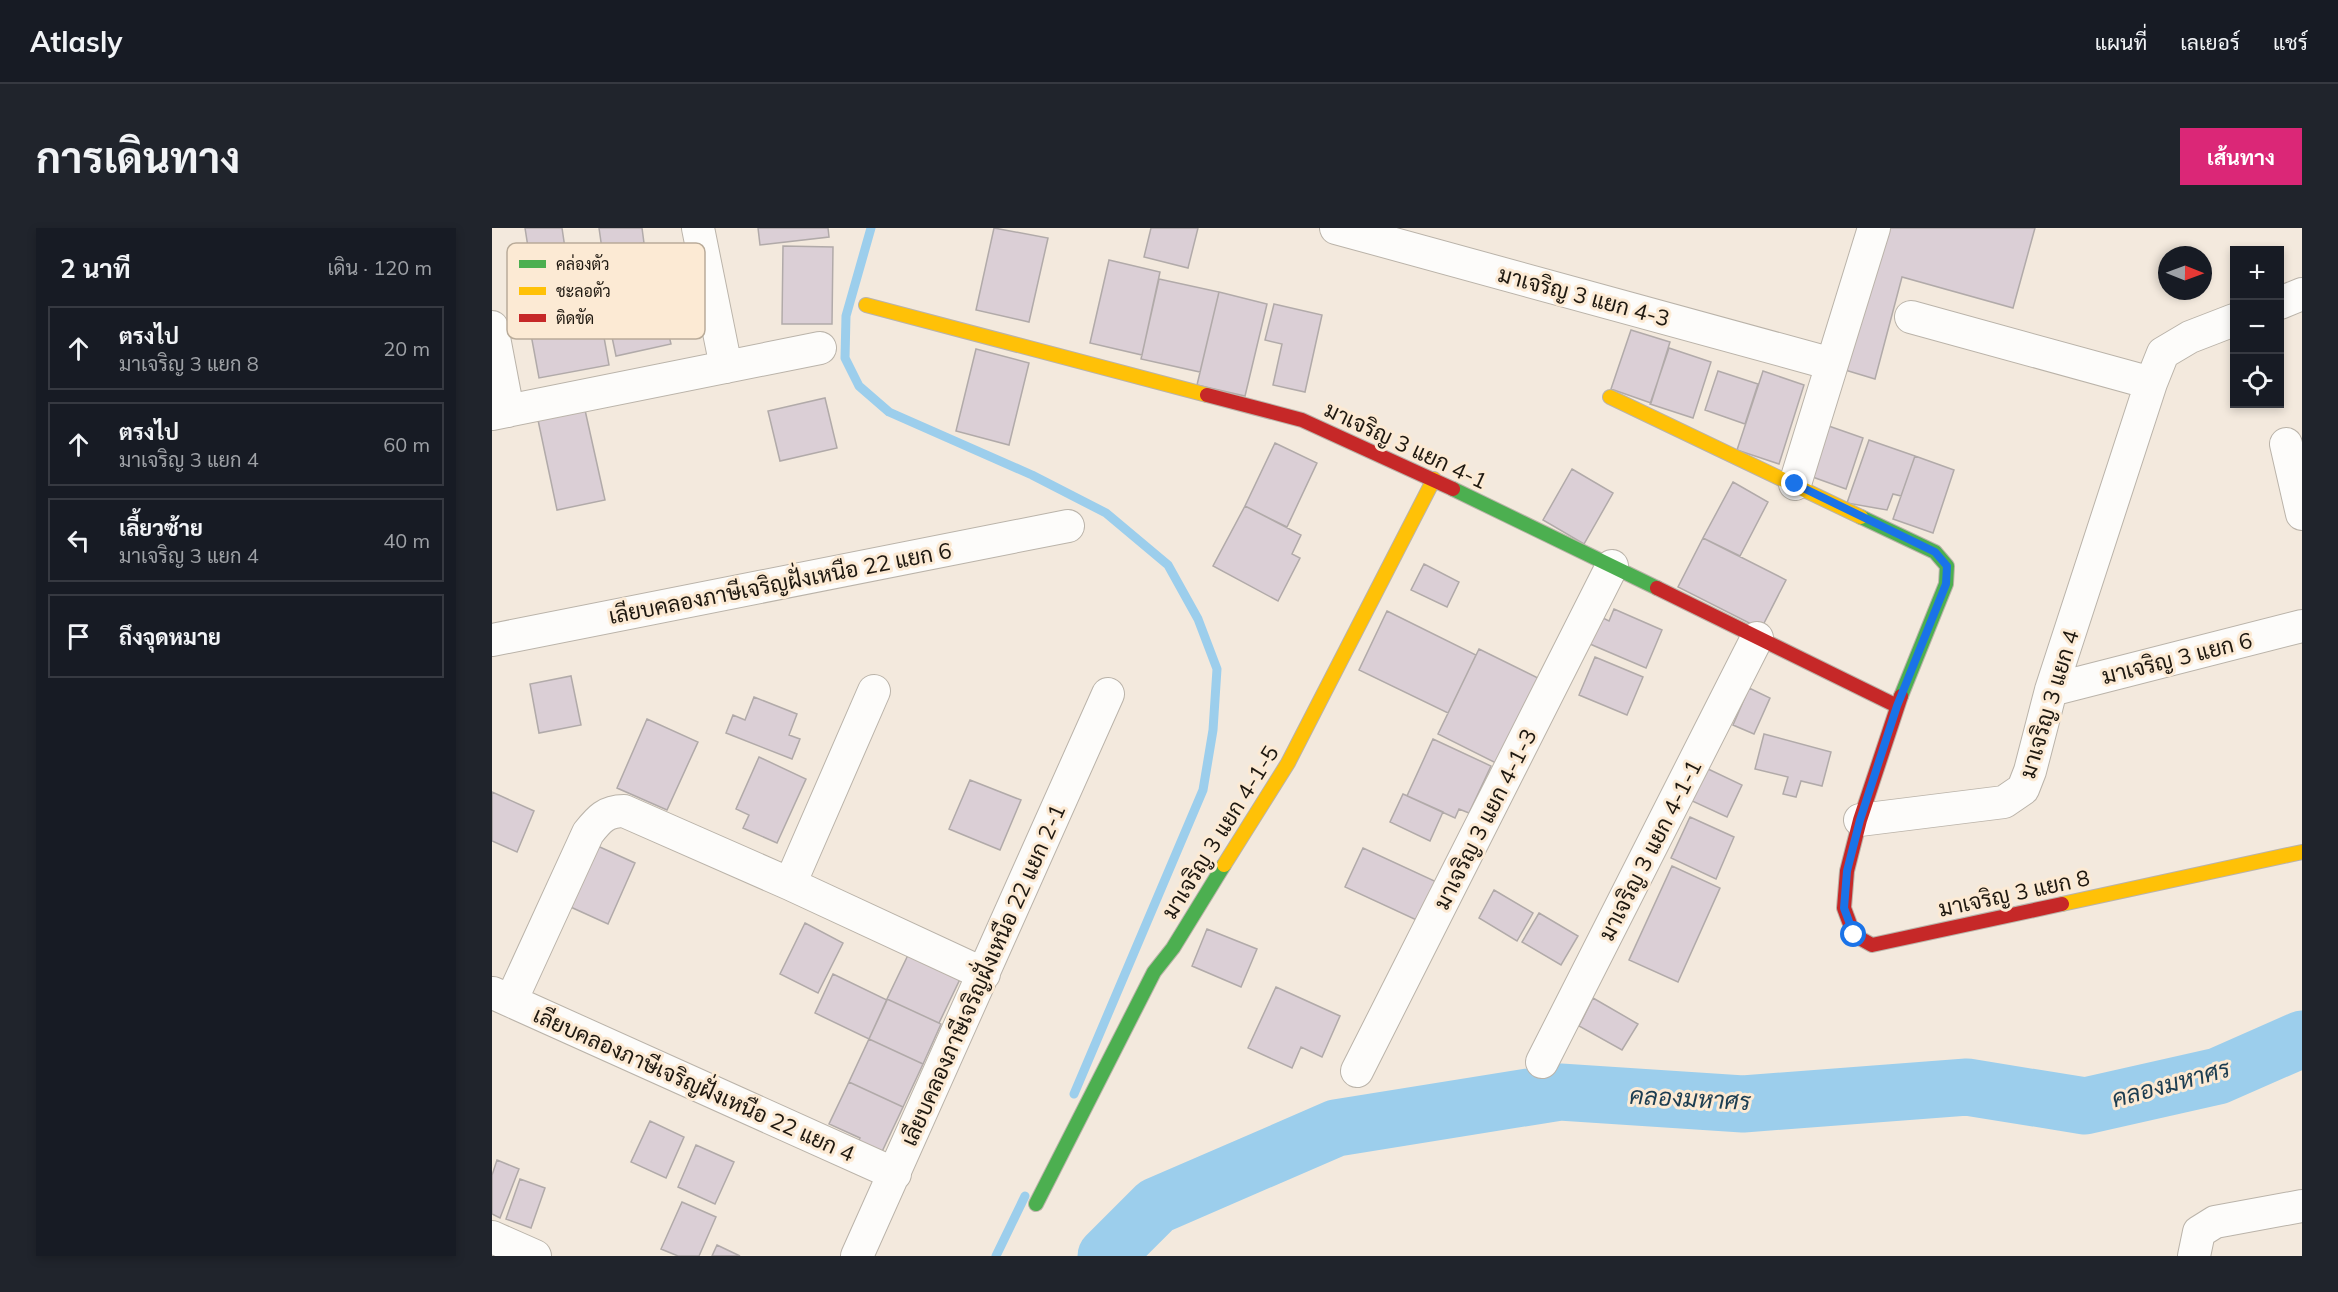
<!DOCTYPE html>
<html lang="th">
<head>
<meta charset="utf-8">
<style>
	:root { --surface:#171b24; --page:#20242c; --text:#f1f3f6; --muted:#9ea1a6; --line:#363941; --accent:#db2777 }
	body { margin:0; font-family:Mulish,Sarabun,sans-serif; background:var(--page); color:var(--text) }
	.controls { position:absolute; right:18px; top:18px; display:grid; overflow:hidden; border-radius:0px; box-shadow:0 3px 9px #0003 }
	.controls button { width:54px; height:54px; display:grid; place-items:center; padding:0; border:0; border-bottom:2px solid var(--line); background:var(--surface); color:var(--text); font:30px sans-serif }
	.compass { position:absolute; left:1666px; top:18px; width:54px; height:54px; border-radius:50%; background:var(--surface); box-shadow:0 3px 9px #0003; rotate:91deg }
	.stop { position:absolute; width:18px; height:18px; margin:-14px; border:4px solid #1a73e8; border-radius:50%; background:#fff }
	.stop.end { background:#1a73e8; border-color:#fff; box-shadow:0 2px 6px #0008 }
	.list { margin:0; padding:0; list-style:none }
	h2 { display:flex; justify-content:space-between; align-items:center; height:78px; margin:0; padding:0 24px; font-size:26px }
	h2 small { font-size:20px; font-weight:400; color:var(--muted) }
	.list li { display:grid; grid-template-columns:39px 1fr auto; gap:18px; align-items:center; box-sizing:border-box; height:84px; margin:0 12px 12px; padding:0 12px; border:2px solid var(--line); border-radius:0px }
	.list b { display:block; font-size:22px; white-space:nowrap }
	.list p { margin:0; font-size:20px; white-space:nowrap; color:var(--muted) }
	.list em { font-size:20px; font-style:normal; color:var(--muted) }
	.icon { flex:none; width:33px; height:33px; fill:none; stroke:currentColor; stroke-width:2; stroke-linecap:round; stroke-linejoin:round }
	.map { position:relative; flex:none; width:1810px; height:1028px; overflow:hidden; border-radius:0px }
	header { display:flex; align-items:center; gap:36px; box-sizing:border-box; height:84px; padding:0 30px; background:var(--surface); border-bottom:2px solid var(--line) }
	header strong { font-size:28px }
	nav { display:flex; gap:33px; margin-inline-start:auto; font-size:21px }
	.intro { display:flex; align-items:center; justify-content:space-between; box-sizing:border-box; height:144px; padding:0 36px }
	h1 { margin:0; font-size:42px }
	.button { padding:15px 27px; border-radius:0px; background:var(--accent); color:#fff; font-size:21px; font-weight:700 }
	main { display:flex; gap:36px; padding:0 36px }
	aside { flex:1; background:var(--surface); border-radius:0px; box-shadow:0 3px 9px #0003 }
	.map>svg:first-child { display:block }
	.lines { fill:none; stroke-linecap:round; stroke-linejoin:round }
	.stream { stroke:#9cceec; stroke-width:9 }
	.river { stroke:#9cceec; stroke-width:57 }
	.building { fill:#dbcfd6; stroke:#b1aaa9; stroke-width:1.5 }
	.street-casing { stroke:#bab3a9; stroke-width:34 }
	.fast-casing { stroke:#bab3a9; stroke-width:16 }
	.slow-casing { stroke:#bab3a9; stroke-width:16 }
	.jam-casing { stroke:#bab3a9; stroke-width:16 }
	.street { stroke:#fdfcfa; stroke-width:32 }
	.fast { stroke:#4caf50; stroke-width:14 }
	.slow { stroke:#ffc107; stroke-width:14 }
	.jam { stroke:#c62828; stroke-width:14 }
	.route { stroke:#1a73e8; stroke-width:8 }
	.labels { text-anchor:middle; stroke-width:6; stroke-linejoin:round; paint-order:stroke }
	.street-label { font-size:22px; fill:#1e1810; stroke:#fcead4 }
	.water-label { font-size:24px; font-style:italic; fill:#1c3d51; stroke:#fcead4 }
	.key { fill:#fcead4; stroke:#b9ab99; stroke-width:1.5 }
	.key-label { font-size:16px; fill:#1e1810 }
</style>
</head>
<body>
<header>
<strong>Atlasly</strong>
<nav><a>แผนที่</a><a>เลเยอร์</a><a>แชร์</a></nav>
</header>
<div class="intro"><h1>การเดินทาง</h1><a class="button">เส้นทาง</a></div>
<main>
<aside>
<h2>2 นาที<small>เดิน · 120 m</small></h2>
<ul class="list">
<li><svg class="icon" aria-label="ahead" viewBox="0 0 24 24"><path d="M12 20V5M6 11l6-6 6 6"/></svg><div><b>ตรงไป</b><p>มาเจริญ 3 แยก 8</p></div><em>20 m</em></li>
<li><svg class="icon" aria-label="ahead" viewBox="0 0 24 24"><path d="M12 20V5M6 11l6-6 6 6"/></svg><div><b>ตรงไป</b><p>มาเจริญ 3 แยก 4</p></div><em>60 m</em></li>
<li><svg class="icon" aria-label="left" viewBox="0 0 24 24"><path d="M17 20v-9H6M10 6l-5 5 5 5"/></svg><div><b>เลี้ยวซ้าย</b><p>มาเจริญ 3 แยก 4</p></div><em>40 m</em></li>
<li><svg class="icon" aria-label="arrive" viewBox="0 0 24 24"><path d="M6 21V4h12l-3 4 3 4H6"/></svg><div><b>ถึงจุดหมาย</b></div></li>
</ul>
</aside>
<div class="map">
<svg width="1810" height="1028" viewBox="0 0 1810 1028">
	<rect width="100%" height="100%" fill="#f3e9dd"/>
	<g class="lines">
		<!-- stream -->
		<path class="stream" d="M379,0L354,88L353,130L367,158L397,184L540,247L614,285L676,337L706,391L725,441L721,502L711,562L582,866
			M504,1028L533,968"/>
		<!-- river -->
		<path class="river" d="M614,1028L664,978L844,900L1068,864L1251,876L1475,859L1593,878L1726,848L1810,811"/>
	</g>
	<!-- building -->
	<path class="building" d="M33,0H70L74,27L38,32Z
		M107,0H150L152,15L110,21Z
		M266,0H336L337,9L268,17Z
		M502,0L556,10L537,94L484,82Z
		M659,0H706L696,40L652,29Z
		M1392,0H1543L1521,80L1410,49L1383,151L1353,142Z
		M291,18L341,19L340,96H290Z
		M617,32L668,44L650,127L598,115Z
		M667,51L727,64L708,144L649,131Z
		M727,64L775,76L753,168L705,157Z
		M782,76L830,87L813,164L781,157L790,116L773,112Z
		M170,78L179,116L124,128L116,90Z
		M108,87L117,137L47,150L38,101Z
		M1139,102L1178,114L1159,175L1119,161Z
		M1177,120L1219,134L1201,190L1158,176Z
		M484,121L537,135L517,217L464,203Z
		M1226,143L1266,156L1253,196L1213,182Z
		M1271,143L1312,157L1287,236L1245,222Z
		M333,170L345,220L288,233L276,183Z
		M93,182L113,272L65,282L46,192Z
		M1331,196L1371,210L1354,261L1315,247Z
		M1377,212L1423,228L1409,268L1401,266L1395,282L1355,275Z
		M783,215L825,235L795,299L753,278Z
		M1423,228L1462,242L1441,305L1401,291Z
		M1080,241L1121,265L1092,316L1051,292Z
		M1241,254L1276,274L1248,328L1211,310Z
		M753,278L809,307L800,326L808,330L786,373L721,338Z
		M1211,310L1294,352L1269,401L1186,359Z
		M932,336L967,354L955,379L919,362Z
		M1122,381L1170,402L1154,440L1098,416L1109,389L1117,393Z
		M895,383L984,427L956,485L867,442Z
		M987,421L1052,453L1010,538L946,506Z
		M1103,429L1151,449L1135,487L1087,467Z
		M79,448L89,497L47,505L38,456Z
		M1257,460L1278,470L1262,506L1241,497Z
		M262,469L305,486L297,507L308,511L300,531L234,505L241,487L253,492Z
		M155,491L206,514L175,582L125,560Z
		M1272,506L1339,524L1330,558L1309,553L1304,569L1291,566L1296,549L1263,541Z
		M941,511L999,538L977,585L967,581L963,590L915,568Z
		M267,529L314,551L285,615L251,600L257,587L244,581Z
		M1214,540L1250,557L1235,589L1198,572Z
		M478,552L529,572L508,622L457,601Z
		M0,564L42,583L25,624L0,613Z
		M911,566L951,584L938,613L898,594Z
		M1198,589L1242,609L1224,651L1179,630Z
		M99,615L143,635L116,696L72,676Z
		M871,620L949,656L931,695L853,659Z
		M1180,638L1228,660L1186,754L1137,732Z
		M1002,662L1041,685L1025,713L987,690Z
		M1047,685L1086,708L1069,737L1030,714Z
		M313,695L351,715L326,765L288,746Z
		M715,701L765,721L749,759L700,738Z
		M417,725L469,749L447,795L395,771Z
		M341,746L395,772L377,811L323,785Z
		M784,759L848,788L830,829L809,819L800,840L756,820Z
		M1101,770L1146,796L1130,822L1087,798Z
		M395,771L449,796L431,836L377,811Z
		M377,811L431,836L411,879L357,854Z
		M357,854L411,879L387,930L364,919L368,910L337,896Z
		M158,893L192,909L174,950L139,934Z
		M204,917L242,934L223,976L186,959Z
		M5,932L27,941L8,990L0,986V947Z
		M28,951L53,960L39,1000L14,991Z
		M190,974L224,989L207,1028H186L169,1021Z
		M225,1017L248,1028H220Z"/>
	<g class="lines">
		<!-- street casing -->
		<g class="street-casing">
			<path id="street" d="M206,0L234,139
				M844,0L1340,136
				M1788,75L1810,66
				M1419,89L1659,155
				M0,99L16,183
				M0,186L328,120
				M1794,216L1810,286
				M1303,256L1382,0
				M0,412L576,298
				M1559,462L1810,398
				M1368,592L1512,574L1531,561L1538,543L1559,462L1659,155L1671,125L1698,109L1742,92
				M298,656L382,463
				M1,765L403,946
				M19,773L96,605C107,591 114,583 132,583L298,656L492,746
				M1050,834L1265,410
				M865,843L1120,338
				M0,1009L43,1028
				M365,1028L616,466
				M1702,1028L1707,1004L1723,994L1810,978"/>
		</g>
		<!-- fast casing -->
		<g class="fast-casing">
			<path id="fast" d="M961,261L1165,360
				M1369,289L1443,324L1455,338L1454,356L1409,468
				M544,976L662,744L681,720L732,637"/>
		</g>
		<!-- slow casing -->
		<g class="slow-casing">
			<path id="slow" d="M374,77L715,167
				M1118,169L1369,289
				M732,637L796,535L942,251
				M1570,676L1810,624"/>
		</g>
		<!-- jam casing -->
		<g class="jam-casing">
			<path id="jam" d="M715,167L810,192L961,261
				M1165,360L1405,478
				M1409,468L1368,592L1355,643L1352,680L1362,707L1380,717L1570,676"/>
		</g>
		<!-- street -->
		<use href="#street" class="street"/>
		<!-- fast -->
		<use href="#fast" class="fast"/>
		<!-- slow -->
		<use href="#slow" class="slow"/>
		<!-- jam -->
		<use href="#jam" class="jam"/>
	</g>
	<g class="lines">
		<!-- route -->
		<path class="route" d="M1303,256L1443,324L1455,338L1454,356L1405,478L1368,592L1355,643L1352,680L1362,707"/>
	</g>
	<g class="labels">
		<!-- street labels -->
		<g class="street-label">
			<text transform="translate(1092 68) rotate(15)" y="8">มาเจริญ 3 แยก 4-3</text>
			<text transform="translate(914 217) rotate(25)" y="8">มาเจริญ 3 แยก 4-1</text>
			<text transform="translate(288 355) rotate(-11)" y="8">เลียบคลองภาษีเจริญฝั่งเหนือ 22 แยก 6</text>
			<text transform="translate(1685 430) rotate(-14)" y="8">มาเจริญ 3 แยก 6</text>
			<text transform="translate(1557 476) rotate(-73)" y="8">มาเจริญ 3 แยก 4</text>
			<text transform="translate(993 591) rotate(-63)" y="8">มาเจริญ 3 แยก 4-1-3</text>
			<text transform="translate(728 604) rotate(-58)" y="8">มาเจริญ 3 แยก 4-1-5</text>
			<text transform="translate(1158 622) rotate(-63)" y="8">มาเจริญ 3 แยก 4-1-1</text>
			<text transform="translate(1522 665) rotate(-12)" y="8">มาเจริญ 3 แยก 8</text>
			<text transform="translate(491 747) rotate(-66)" y="8">เลียบคลองภาษีเจริญฝั่งเหนือ 22 แยก 2-1</text>
			<text transform="translate(202 856) rotate(24)" y="8">เลียบคลองภาษีเจริญฝั่งเหนือ 22 แยก 4</text>
		</g>
		<!-- water labels -->
		<g class="water-label">
			<text transform="translate(1679 856) rotate(-15)" y="8">คลองมหาศร</text>
			<text transform="translate(1198 871) rotate(3)" y="8">คลองมหาศร</text>
		</g>
	</g>
	<!-- legend -->
	<rect x="15" y="15" width="198" height="96" rx="9" class="key"/>
	<rect x="27" y="32" width="27" height="8" fill="#4caf50"/>
	<rect x="27" y="59" width="27" height="8" fill="#ffc107"/>
	<rect x="27" y="86" width="27" height="8" fill="#c62828"/>
	<g class="key-label">
		<text x="64" y="42">คล่องตัว</text>
		<text x="64" y="69">ชะลอตัว</text>
		<text x="64" y="96">ติดขัด</text>
	</g>
</svg>
<div class="controls">
<button>+</button>
<button>−</button>
<button><svg class="icon" aria-label="locate" viewBox="0 0 24 24"><circle cx="12" cy="12" r="6"/><path d="M12 2v4M12 18v4M2 12h4M18 12h4"/></svg></button>
</div>
<svg class="compass" viewBox="-18 -18 36 36"><path d="M0-13l5 13h-10z" fill="#e53935"/><path d="M0 13l5-13h-10z" fill="#9ea1a6"/></svg>
<div class="stop" style="left:1362px;top:707px"></div>
<div class="stop end" style="left:1303px;top:256px"></div>
</div>
</main>
</body>
</html>
